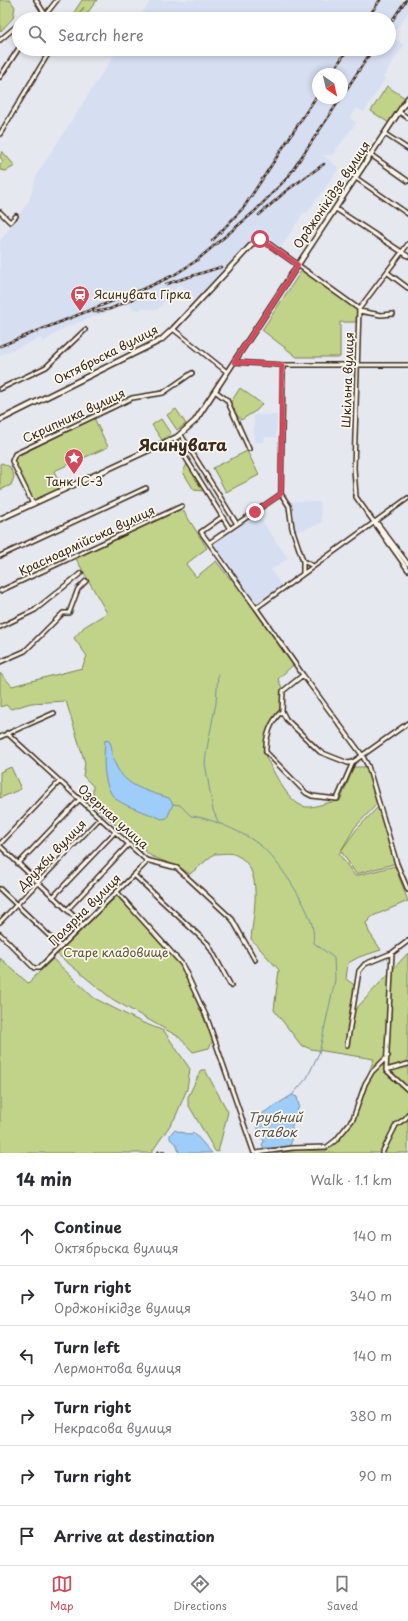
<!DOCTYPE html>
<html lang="en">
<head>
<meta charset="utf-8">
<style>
	:root { --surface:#fff; --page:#f7f7f7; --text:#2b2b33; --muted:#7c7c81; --line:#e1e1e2; --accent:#d1495b }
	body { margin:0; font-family:"Playpen Sans",sans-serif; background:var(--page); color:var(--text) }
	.compass { position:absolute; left:312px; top:68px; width:36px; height:36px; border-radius:50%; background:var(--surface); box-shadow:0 2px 6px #0003; rotate:146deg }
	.stop { position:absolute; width:12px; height:12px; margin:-9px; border:3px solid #d1495b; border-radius:50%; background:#fff }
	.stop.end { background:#d1495b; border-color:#fff; box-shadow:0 1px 4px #0008 }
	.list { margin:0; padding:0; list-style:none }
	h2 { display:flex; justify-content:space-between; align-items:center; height:52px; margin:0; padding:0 16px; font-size:17px }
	h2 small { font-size:13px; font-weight:400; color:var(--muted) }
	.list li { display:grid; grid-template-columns:26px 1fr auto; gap:12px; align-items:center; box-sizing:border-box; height:60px; padding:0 16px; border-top:1px solid var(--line) }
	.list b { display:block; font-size:15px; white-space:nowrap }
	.list p { margin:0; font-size:13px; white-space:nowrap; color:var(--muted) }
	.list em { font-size:13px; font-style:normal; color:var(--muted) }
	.icon { flex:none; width:22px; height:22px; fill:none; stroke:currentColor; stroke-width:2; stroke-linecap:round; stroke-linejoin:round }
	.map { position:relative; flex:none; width:408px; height:1153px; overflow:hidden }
	.search { position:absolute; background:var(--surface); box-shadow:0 2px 6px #0003; left:12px; right:12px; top:12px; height:44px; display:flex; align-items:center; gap:10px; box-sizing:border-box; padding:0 14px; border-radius:22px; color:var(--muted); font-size:15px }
	.sheet { height:412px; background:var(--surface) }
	nav { display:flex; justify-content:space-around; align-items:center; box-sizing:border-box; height:56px; border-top:1px solid var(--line); background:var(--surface); font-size:11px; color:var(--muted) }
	nav a { display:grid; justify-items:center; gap:2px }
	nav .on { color:var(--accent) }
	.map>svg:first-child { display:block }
	.built { fill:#d6def1; fill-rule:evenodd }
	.green { fill:#c1d388; stroke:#7e7e53 }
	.water { fill:#9ecdf9; stroke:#768ca1 }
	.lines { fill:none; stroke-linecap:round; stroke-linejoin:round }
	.stream { stroke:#768ca1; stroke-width:1 }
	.minor-casing { stroke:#3b2a1e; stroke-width:6 }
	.major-casing { stroke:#3b2a1e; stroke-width:7 }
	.minor { stroke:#fbf7ec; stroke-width:3 }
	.major { stroke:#fbf7ec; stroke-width:4 }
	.rail-casing { stroke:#3b2a1e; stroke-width:2.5 }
	.rail { stroke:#fbf7ec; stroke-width:1; stroke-dasharray:3; stroke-linecap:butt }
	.route { stroke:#d1495b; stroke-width:5 }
	.labels { text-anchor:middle; stroke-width:3.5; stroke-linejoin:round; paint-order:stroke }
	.street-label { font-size:12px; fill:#3b2a1e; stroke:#fbf7ec }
	.poi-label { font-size:12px; fill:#3b2a1e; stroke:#fbf7ec; text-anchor:start }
	.park-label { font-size:12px; fill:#5c5438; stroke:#fbf7ec }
	.water-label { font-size:13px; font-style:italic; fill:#545355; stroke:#fbf7ec }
	.district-label { font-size:16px; font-weight:bold; fill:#3b2a1e; stroke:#fbf7ec }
</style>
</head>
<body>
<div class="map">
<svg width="408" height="1153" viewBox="0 0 408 1153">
	<rect width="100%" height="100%" fill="#e5e8ef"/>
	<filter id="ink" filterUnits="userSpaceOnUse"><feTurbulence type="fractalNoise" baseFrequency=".025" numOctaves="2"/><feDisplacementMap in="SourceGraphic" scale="8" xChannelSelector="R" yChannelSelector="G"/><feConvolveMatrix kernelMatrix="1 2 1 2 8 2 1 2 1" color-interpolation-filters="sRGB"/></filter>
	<g filter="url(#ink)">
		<!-- built -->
		<path class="built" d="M151,0H408V13L391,37L404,45L383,77L385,79L364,112L357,108L350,118L356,123L332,155H323L339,168L307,213L304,212L281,247L252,228L259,234L256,238L197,300L180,284L157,310L141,308L140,310H135L128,304L66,327L43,342L41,338L0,355V241L29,201L37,174L118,49H389V19H138ZM318,74H342V98H318Z
			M254,415H277L276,437H265L264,442H254Z
			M289,501L320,502L322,523L296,532Z
			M257,514L288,558L271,570L282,586L257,604L213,544Z"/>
		<!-- green -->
		<path class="green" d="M0,0H10L15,7L13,18L0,32Z
			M82,0H97L83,19H77L84,7L75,17H71Z
			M387,86L405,98L389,123L371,111Z
			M2,151L15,166L6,171L0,170V165L3,161L0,157Z
			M302,270L357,309L356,322H340V357H297L262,330Z
			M240,388L262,404L257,410L241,420L229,405Z
			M176,409L186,424L177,430L167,415Z
			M94,418L108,447L54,471L62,489L34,502L15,463L14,458Z
			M161,419L171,434L162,440L152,425Z
			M247,451L259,475L226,492L213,468Z
			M2,463L10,467L14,477L11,485L0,490V464Z
			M187,464H188L205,491L194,490L183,472Z
			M181,507L207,548L186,564L196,577L216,561L230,579L232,578L293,665L278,679L283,690L281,710L271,722L263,752C272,767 287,804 306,807C315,808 329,801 340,801L354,767H366L377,804L355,827L339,854L355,876L395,866L408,901L373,916L366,923L369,932L381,950L359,957L348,963L346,979L357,987L352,1013L408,953V1153H275L301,1150L326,1151L353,1114L374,1059L311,1049L301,1045L274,1010L279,970L251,939C253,914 265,868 236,855C231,852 220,854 214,854L190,874L179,867L151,856L93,805V786L83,776L85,763L66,701L31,703L11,709L6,705L0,707V673L12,686L82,668L87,656L74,638L84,627L107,613L75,557Z
			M11,767L21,789L0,798V772Z
			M378,807L392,855L397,863L356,874L341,851L356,830Z
			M117,896L181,964L213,1040L209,1048L193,1052L179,1037L112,999L57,954Z
			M0,958L28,983L53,959L94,998L141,1022L164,1031L190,1069L187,1089L175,1118L151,1153H0Z
			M201,1070H205L228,1112L218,1152L215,1151L188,1104V1097Z"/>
		<!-- water -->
		<path class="water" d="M105,740L109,741C113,746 111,753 113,759C123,786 143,790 169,798L173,804L167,818L162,819C149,813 120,806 112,795C102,780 104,757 105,740Z
			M292,1095L297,1097L299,1106L292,1125L291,1144L287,1147L264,1148L262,1145L264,1141L258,1129V1119L263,1113Z
			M174,1130L190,1135L194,1133L212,1153H179L177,1145L170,1139V1135Z"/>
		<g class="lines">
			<!-- stream -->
			<path class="stream" d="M218,674L216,703L207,748L205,763L213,810L219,824
				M173,804L180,805L191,816C209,817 247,834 261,846C278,860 307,904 312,925C314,931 313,938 314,943L334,958L335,980L319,1053L307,1078L292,1095"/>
			<!-- minor casing -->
			<g class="minor-casing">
				<path id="minor" d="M36,0L48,19
					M42,19L57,0
					M0,40L19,24
					M0,77L19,48
					M399,112L408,118
					M0,134L51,49
					M385,134L408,149
					M371,155L408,181
					M356,178L408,214
					M336,209L408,256
					M0,212L10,222L16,216
					M298,265L359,309L354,468L356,497L408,570
					M388,273L408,288
					M359,309L408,244
					M359,311L381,315L393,314
					M173,329L227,372
					M234,362L283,365H408
					M283,365L281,494L289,506L292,528L303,561L313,566
					M0,389L46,367L85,330
					M215,391L227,400L249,449
					M181,435L237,524
					M174,439L230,529
					M408,498L256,608L303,675L362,755L368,766L397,864L408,890
					M33,504L12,461L15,454L132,398L163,393L192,373
					M222,517L201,532L256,608
					M374,521L378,524L408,564
					M209,543L281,494
					M0,556L146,488
					M303,573V561
					M0,591L182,506
					M0,627L35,610L81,573
					M0,662L25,651L63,613H69L78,589L86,581
					M303,675L283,691L282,711L286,719L320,752L348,763L353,762L408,723
					M282,711C271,721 265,737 266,752L306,793L312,796L337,799L353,762
					M7,733L146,860L177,868L232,919L255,960
					M0,737L54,713
					M0,844L60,781
					M0,846L83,925
					M18,864L80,799
					M134,875L208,944L231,986
					M0,889L61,947
					M117,892L182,964L207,1018L254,1153
					M53,897L115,832
					M67,910L129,844
					M0,922L100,818
					M0,934L34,968H39L134,875L145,864L146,860
					M392,953L386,1070L408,1090
					M347,1045L359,971L365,964L392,953L408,941
					M386,1070L408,1064
					M160,1153H163
					M256,1153L292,1148L327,1147L336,1140L353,1119L365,1084L372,1072L388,1056
					M382,1153L396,1125L406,1118L408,1114"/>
			</g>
			<!-- major casing -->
			<g class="major-casing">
				<path id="major" d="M0,420L161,340L173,329L256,240L260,239L263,240L298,265
					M0,519L177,437L195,421L408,98"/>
			</g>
			<!-- minor -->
			<use href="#minor" class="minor"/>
			<!-- major -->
			<use href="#major" class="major"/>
			<!-- rail casing -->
			<g class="rail-casing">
				<path id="rail" d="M367,19L380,0
					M389,25L406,0
					M331,74L348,49
					M342,96L373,49
					M259,215L286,191L324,164
					M212,241L244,207L318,94
					M166,284L221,267
					M94,312L110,309L135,298
					M0,346L148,287L174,275L196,261L254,212L288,177L341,98"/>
			</g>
			<!-- rail -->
			<use href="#rail" class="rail"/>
		</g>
	</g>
	<g class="lines" filter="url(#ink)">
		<!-- route -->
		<path class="route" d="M255,512L281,494L282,365L234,362L298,265L260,239"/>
	</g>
	<!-- icons -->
	<defs>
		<g id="station-pin" transform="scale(1)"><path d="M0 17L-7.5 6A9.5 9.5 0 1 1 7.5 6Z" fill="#d1495b" stroke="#fbf7ec"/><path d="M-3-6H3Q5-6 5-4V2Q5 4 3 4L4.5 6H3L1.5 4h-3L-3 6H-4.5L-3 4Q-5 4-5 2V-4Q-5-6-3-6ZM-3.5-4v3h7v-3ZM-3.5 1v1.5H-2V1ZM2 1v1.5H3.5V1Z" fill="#fff"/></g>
		<g id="sight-pin" transform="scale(1)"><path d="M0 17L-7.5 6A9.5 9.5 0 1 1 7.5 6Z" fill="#d1495b" stroke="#fbf7ec"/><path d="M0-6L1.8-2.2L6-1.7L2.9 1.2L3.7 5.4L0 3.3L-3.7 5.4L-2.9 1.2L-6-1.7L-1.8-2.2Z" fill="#fff"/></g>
	</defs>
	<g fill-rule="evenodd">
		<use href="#station-pin" x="80" y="295"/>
		<use href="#sight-pin" x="74" y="458"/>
	</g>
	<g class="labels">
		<!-- street labels -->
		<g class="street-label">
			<text transform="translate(332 195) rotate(-56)" y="4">Орджонікідзе вулиця</text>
			<text transform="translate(106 355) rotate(-27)" y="4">Октябрьска вулиця</text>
			<text transform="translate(348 380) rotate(-88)" y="4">Шкільна вулиця</text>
			<text transform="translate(74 416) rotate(-25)" y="4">Скрипника вулиця</text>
			<text transform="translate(87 541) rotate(-25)" y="4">Красноармійська вулиця</text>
			<text transform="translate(113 817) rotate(42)" y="4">Озерная улица</text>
			<text transform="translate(52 855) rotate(-46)" y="4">Дружби вулиця</text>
			<text transform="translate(85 910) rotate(-45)" y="4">Полярна вулиця</text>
		</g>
		<!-- poi labels -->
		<g class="poi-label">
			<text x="94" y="299">Ясинувата Гірка</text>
			<text x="74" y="486" text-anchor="middle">Танк ІС-3</text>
		</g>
		<!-- park labels -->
		<g class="park-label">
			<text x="116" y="957">Старе кладовище</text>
		</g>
		<!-- water labels -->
		<g class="water-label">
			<text x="275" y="1122">Трубний<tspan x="275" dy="15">ставок</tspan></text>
		</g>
		<!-- district labels -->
		<g class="district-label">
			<text x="183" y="451">Ясинувата</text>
		</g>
	</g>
</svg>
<svg class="compass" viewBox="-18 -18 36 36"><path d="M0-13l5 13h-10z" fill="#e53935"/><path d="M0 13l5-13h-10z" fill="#7c7c81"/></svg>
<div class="stop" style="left:260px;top:239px"></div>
<div class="stop end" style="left:255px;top:512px"></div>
<div class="search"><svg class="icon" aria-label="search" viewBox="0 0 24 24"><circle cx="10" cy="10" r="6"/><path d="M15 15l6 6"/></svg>Search here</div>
</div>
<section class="sheet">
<h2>14 min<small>Walk · 1.1 km</small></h2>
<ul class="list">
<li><svg class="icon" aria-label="ahead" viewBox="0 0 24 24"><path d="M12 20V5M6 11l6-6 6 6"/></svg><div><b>Continue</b><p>Октябрьска вулиця</p></div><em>140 m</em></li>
<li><svg class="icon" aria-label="right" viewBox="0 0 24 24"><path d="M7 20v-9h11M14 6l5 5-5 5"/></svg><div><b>Turn right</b><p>Орджонікідзе вулиця</p></div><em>340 m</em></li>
<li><svg class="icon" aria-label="left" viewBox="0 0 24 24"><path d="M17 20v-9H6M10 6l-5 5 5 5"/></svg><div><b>Turn left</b><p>Лермонтова вулиця</p></div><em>140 m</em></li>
<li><svg class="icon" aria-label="right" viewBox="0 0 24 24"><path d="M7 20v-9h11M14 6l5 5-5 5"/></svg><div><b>Turn right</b><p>Некрасова вулиця</p></div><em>380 m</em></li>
<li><svg class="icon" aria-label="right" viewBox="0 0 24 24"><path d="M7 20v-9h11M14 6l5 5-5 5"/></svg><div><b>Turn right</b></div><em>90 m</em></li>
<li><svg class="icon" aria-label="arrive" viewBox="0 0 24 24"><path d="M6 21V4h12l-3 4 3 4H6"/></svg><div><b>Arrive at destination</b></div></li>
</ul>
</section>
<nav>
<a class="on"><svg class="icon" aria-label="map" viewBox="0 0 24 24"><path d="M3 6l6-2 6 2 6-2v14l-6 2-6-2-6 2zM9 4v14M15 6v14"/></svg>Map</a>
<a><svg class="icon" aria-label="directions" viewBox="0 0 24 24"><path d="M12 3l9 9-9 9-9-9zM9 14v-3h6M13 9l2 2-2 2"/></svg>Directions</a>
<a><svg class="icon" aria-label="saved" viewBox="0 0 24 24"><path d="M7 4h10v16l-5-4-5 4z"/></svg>Saved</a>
</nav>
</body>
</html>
